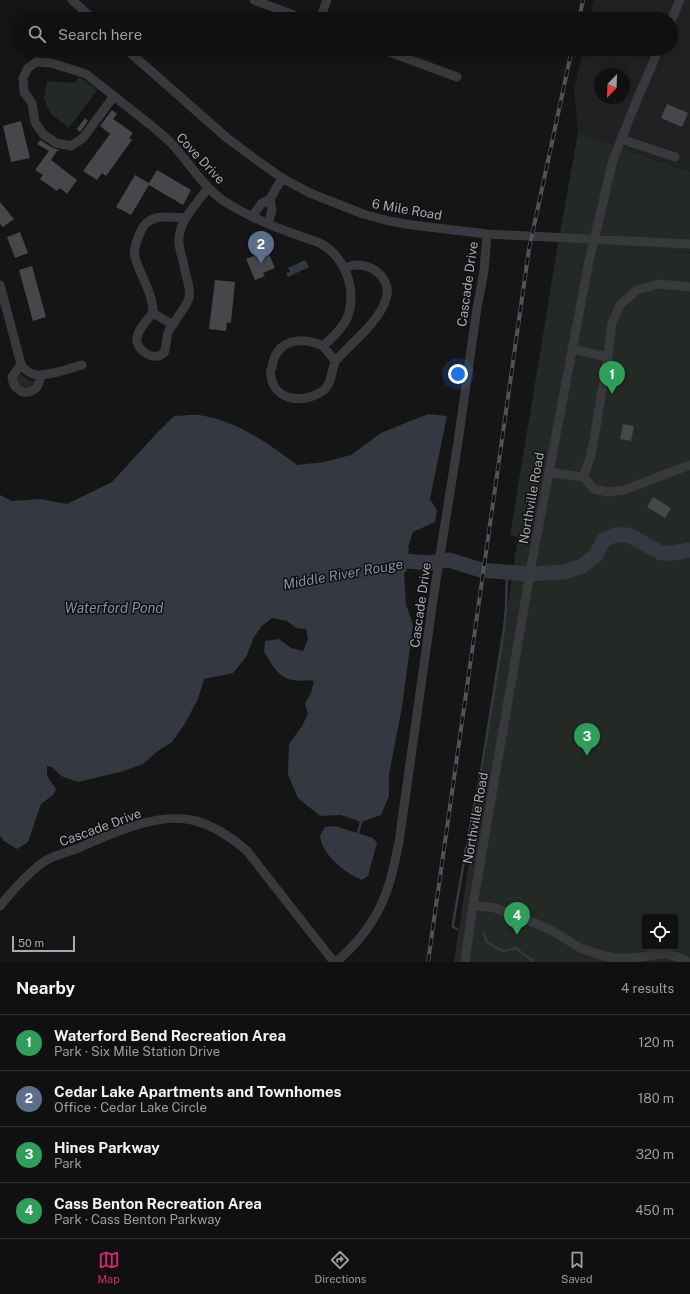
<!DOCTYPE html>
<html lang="en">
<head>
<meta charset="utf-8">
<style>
	:root { --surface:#101010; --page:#191919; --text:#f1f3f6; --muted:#9c9d9f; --line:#303030; --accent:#db2777 }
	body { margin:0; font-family:"Public Sans",sans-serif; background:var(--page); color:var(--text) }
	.controls { position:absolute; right:12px; bottom:12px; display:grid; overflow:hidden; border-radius:4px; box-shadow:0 2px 10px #0003 }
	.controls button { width:36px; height:36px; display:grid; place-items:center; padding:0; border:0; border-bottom:1px solid var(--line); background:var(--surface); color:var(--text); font:20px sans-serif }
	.compass { position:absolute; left:594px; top:68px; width:36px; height:36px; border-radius:50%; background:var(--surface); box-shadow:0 2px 10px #0003; rotate:203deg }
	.scale { position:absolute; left:12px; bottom:10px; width:63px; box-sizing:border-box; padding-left:4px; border:2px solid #a8a9b5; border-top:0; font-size:11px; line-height:14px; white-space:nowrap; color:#a8a9b5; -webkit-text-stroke:3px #101011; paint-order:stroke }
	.you { position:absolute; left:458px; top:374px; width:14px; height:14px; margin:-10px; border:3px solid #fff; border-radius:50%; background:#1a73e8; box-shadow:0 0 0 6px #1a73e833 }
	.badge { display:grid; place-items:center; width:26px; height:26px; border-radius:50%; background:var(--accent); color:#fff; font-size:13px; font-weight:700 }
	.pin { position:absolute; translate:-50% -33px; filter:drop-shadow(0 1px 2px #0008) }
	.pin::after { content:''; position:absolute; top:21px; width:14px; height:12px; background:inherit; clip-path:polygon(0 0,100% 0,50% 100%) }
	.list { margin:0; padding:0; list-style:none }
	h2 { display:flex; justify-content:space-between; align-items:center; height:52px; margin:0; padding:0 16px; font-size:17px }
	h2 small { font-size:13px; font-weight:400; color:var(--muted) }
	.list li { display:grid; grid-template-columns:26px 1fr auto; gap:12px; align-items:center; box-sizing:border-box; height:56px; padding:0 16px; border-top:1px solid var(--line) }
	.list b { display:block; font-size:15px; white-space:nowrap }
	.list p { margin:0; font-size:13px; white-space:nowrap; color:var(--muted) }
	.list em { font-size:13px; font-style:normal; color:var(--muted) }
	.icon { flex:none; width:22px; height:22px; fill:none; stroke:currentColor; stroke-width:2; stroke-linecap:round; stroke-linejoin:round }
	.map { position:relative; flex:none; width:690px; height:962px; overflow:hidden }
	.search { position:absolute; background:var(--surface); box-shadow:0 2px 10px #0003; left:12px; right:12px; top:12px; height:44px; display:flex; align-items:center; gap:10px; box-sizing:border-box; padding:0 14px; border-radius:22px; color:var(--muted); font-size:15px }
	.sheet { height:276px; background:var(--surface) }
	nav { display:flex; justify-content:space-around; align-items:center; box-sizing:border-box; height:56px; border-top:1px solid var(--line); background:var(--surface); font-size:11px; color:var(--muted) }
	nav a { display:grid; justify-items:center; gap:2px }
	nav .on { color:var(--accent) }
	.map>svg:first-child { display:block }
	.built { fill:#212123; fill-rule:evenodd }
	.green { fill:#232a26; fill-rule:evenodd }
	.water { fill:#333841 }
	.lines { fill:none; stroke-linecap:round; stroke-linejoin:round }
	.stream { stroke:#333841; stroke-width:2.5 }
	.river { stroke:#333841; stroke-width:15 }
	.building { fill:#47474b }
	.minor { stroke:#39383d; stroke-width:9 }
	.rail-casing { stroke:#525359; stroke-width:4 }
	.rail { stroke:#101011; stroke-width:2.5; stroke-dasharray:8; stroke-linecap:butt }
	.labels { text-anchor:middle; stroke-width:3; stroke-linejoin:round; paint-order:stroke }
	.street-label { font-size:13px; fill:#a8a9b5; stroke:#101011 }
	.water-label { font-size:14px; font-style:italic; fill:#838eac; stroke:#101011 }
</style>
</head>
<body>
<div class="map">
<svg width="690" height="962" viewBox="0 0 690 962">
	<rect width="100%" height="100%" fill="#151516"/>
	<!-- built -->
	<path class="built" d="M594,0H690V172L578,133L574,90L583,49H671V19H589ZM600,74H624V98H600Z"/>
	<!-- green -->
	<path class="green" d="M79,77L97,90L69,128L51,114L44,99L47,81L74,83Z
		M578,133L690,172V252L667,251L690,253V962H454L518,537L510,535L558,244ZM645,917H675V947H645Z
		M19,373L29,380L34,382C31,391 23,387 17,383L16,380Z"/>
	<!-- water -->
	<path class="water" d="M305,260L309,267L288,277L286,273L290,272L288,268Z
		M429,414L447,416L430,499L437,510L435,522L413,532L408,547L409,549L406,572L404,573L406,604L413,625L402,707L389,774V796L381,815L361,822L341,815L320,816L298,798L288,775L289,744L302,726L308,714L305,704L311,693L314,681C307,679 300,682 293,680C279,679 271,663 264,652L265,641L279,639L291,648L303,651L308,639L306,629L296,628L287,621L272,618L262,626L254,637L246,657L233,673L204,679L198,699L184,725L172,742L158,751L143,764L120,772L78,782L61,776L52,767L47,766V776L56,789L53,795L41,804L28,842L17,849L4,841L0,836V495L12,501L40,499L67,504L112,482L156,434L174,416C182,416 191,414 199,415C238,421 266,442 297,465L324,462L351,455L381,433L410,421Z
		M335,826L373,838L377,843L368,876L362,880C348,874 331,862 324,848C322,845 321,840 320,836L325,827Z"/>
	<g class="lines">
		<!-- stream -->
		<path class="stream" d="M358,833L361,822
			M457,929L453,927V924L464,861V855L469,839L470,828L482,766L504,629L506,608L507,572
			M484,934L487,942L502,951L517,948C521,955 529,956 534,962"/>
		<!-- river -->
		<path class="river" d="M406,561L429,563L449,560L481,570L528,574L565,572L582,566L595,556L604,540L615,535H629L661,553H673L690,550"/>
	</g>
	<!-- building -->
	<path class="building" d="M667,104L688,113L682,127L661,118Z
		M112,110L117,114L113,119L133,133L129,138L132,140L106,176L102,173L97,180L83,171L110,134L100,126Z
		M85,118L88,121L80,132L77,129Z
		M21,121L30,158L11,162L3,126Z
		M40,140L53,148L60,150L57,151L51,160L77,180L67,194L60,188L57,191L40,179L43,175L35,170L49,151L37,144Z
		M157,170L191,190L183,205L149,185L131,215L116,207L135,175L149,183Z
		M0,202L14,219L3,227L0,224Z
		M20,232L28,253L15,258L7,237Z
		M269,254L275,268L263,273L265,276L255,280L246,259L256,255L258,259Z
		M32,266L46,317L33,321L19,270Z
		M215,280L235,282L231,323L227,322L226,331L209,329Z
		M623,424L634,426L631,441L620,439Z
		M653,497L671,508L665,518L647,507Z"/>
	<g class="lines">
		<!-- minor -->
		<path class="minor" d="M72,0L93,19
			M254,0L304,19
			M320,19L327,0
			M671,21L680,0
			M126,49L227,138L258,161L282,178L310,193L363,214L389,221L412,225L487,234L690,244
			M381,49L457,77
			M36,62L51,63L86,74L114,96L83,138L71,146L56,143L43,134L35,122L32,103L24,92L23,78L28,68Z
			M114,96C133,112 154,126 171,143C190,163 203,188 227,203C256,221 288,232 320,243C345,257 358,290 347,318C342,329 332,338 323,346C302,336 276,339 272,367C271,369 270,373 271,376C274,402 306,404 324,390C332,383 331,372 335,362C337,358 359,337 364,332C373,322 382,312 386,299C394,276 363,256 344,269
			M621,139L675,157
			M270,199L282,178
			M252,217L261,204L270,199L272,210L268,224
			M185,218C168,217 148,212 140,233C137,240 133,249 135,257C140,276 153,292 153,313C147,320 139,328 137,337C135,347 148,358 158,356C160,356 162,354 164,353C167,346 166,336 169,330C174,321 186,308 189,298C191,290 187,279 185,271C184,262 180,253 179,244C177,222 196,205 208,188
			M0,285L21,364C24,369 27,372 33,374C44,378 71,368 82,365
			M153,313L173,325
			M323,346L335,361
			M572,349L608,357
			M21,364L12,377C13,389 25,398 36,388C39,384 40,380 41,375
			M549,472L583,477L594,489L608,492L624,490L690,465
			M583,477L591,456L608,357L612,323L620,305L637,290L659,284L690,287
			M473,905L495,908L540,925L558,934L580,948L601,955L615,958H634L660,954H666L681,958L688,962
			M0,906C13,890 26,875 42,863C51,856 65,853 76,849C109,835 155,812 192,820C214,825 231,837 247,851L334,962
			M336,962C361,941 381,913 390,881C394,868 396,855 399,842L434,593L458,442L477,308L484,271L487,234
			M465,962L473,905L531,567L589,261L613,160L638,97L659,49"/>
		<!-- rail casing -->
		<g class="rail-casing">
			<path id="rail" d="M579,19L583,0
				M428,962L529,249L572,49"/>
		</g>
		<!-- rail -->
		<use href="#rail" class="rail"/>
	</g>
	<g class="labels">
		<!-- street labels -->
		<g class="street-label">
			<text transform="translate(201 158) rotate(47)" y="5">Cove Drive</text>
			<text transform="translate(407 209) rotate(10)" y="5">6 Mile Road</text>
			<text transform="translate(467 284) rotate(-82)" y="5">Cascade Drive</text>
			<text transform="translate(531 498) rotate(-80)" y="5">Northville Road</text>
			<text transform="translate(420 605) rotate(-82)" y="5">Cascade Drive</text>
			<text transform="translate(475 818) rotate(-80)" y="5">Northville Road</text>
			<text transform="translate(100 827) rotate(-20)" y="5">Cascade Drive</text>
		</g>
		<!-- water labels -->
		<g class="water-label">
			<text transform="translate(343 574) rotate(-10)" y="5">Middle River Rouge</text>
			<text x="114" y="613">Waterford Pond</text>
		</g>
	</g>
</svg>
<div class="controls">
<button><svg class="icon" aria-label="locate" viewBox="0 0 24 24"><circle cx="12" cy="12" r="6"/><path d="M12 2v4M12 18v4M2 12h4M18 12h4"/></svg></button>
</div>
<svg class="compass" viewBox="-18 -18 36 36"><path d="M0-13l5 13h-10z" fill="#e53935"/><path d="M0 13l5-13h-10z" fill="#9c9d9f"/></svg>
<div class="scale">50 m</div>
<div class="you"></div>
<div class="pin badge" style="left:612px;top:394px;background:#2e9e5b">1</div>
<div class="pin badge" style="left:261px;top:264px;background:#5c6f8a">2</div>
<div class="pin badge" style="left:587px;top:756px;background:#2e9e5b">3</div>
<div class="pin badge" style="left:517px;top:935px;background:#2e9e5b">4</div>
<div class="search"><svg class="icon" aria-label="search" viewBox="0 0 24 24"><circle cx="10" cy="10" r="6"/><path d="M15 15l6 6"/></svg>Search here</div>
</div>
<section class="sheet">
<h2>Nearby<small>4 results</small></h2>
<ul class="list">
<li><span class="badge" style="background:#2e9e5b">1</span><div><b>Waterford Bend Recreation Area</b><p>Park · Six Mile Station Drive</p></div><em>120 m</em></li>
<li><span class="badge" style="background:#5c6f8a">2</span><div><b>Cedar Lake Apartments and Townhomes</b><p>Office · Cedar Lake Circle</p></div><em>180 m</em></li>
<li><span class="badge" style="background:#2e9e5b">3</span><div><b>Hines Parkway</b><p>Park</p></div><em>320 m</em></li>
<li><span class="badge" style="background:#2e9e5b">4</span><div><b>Cass Benton Recreation Area</b><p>Park · Cass Benton Parkway</p></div><em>450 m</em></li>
</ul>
</section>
<nav>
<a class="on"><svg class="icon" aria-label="map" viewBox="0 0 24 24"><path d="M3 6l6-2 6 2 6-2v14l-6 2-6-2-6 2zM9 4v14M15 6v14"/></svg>Map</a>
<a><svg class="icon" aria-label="directions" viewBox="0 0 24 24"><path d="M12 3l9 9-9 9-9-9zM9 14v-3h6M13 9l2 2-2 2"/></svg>Directions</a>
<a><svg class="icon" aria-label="saved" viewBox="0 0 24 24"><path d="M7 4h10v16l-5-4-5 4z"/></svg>Saved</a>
</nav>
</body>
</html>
